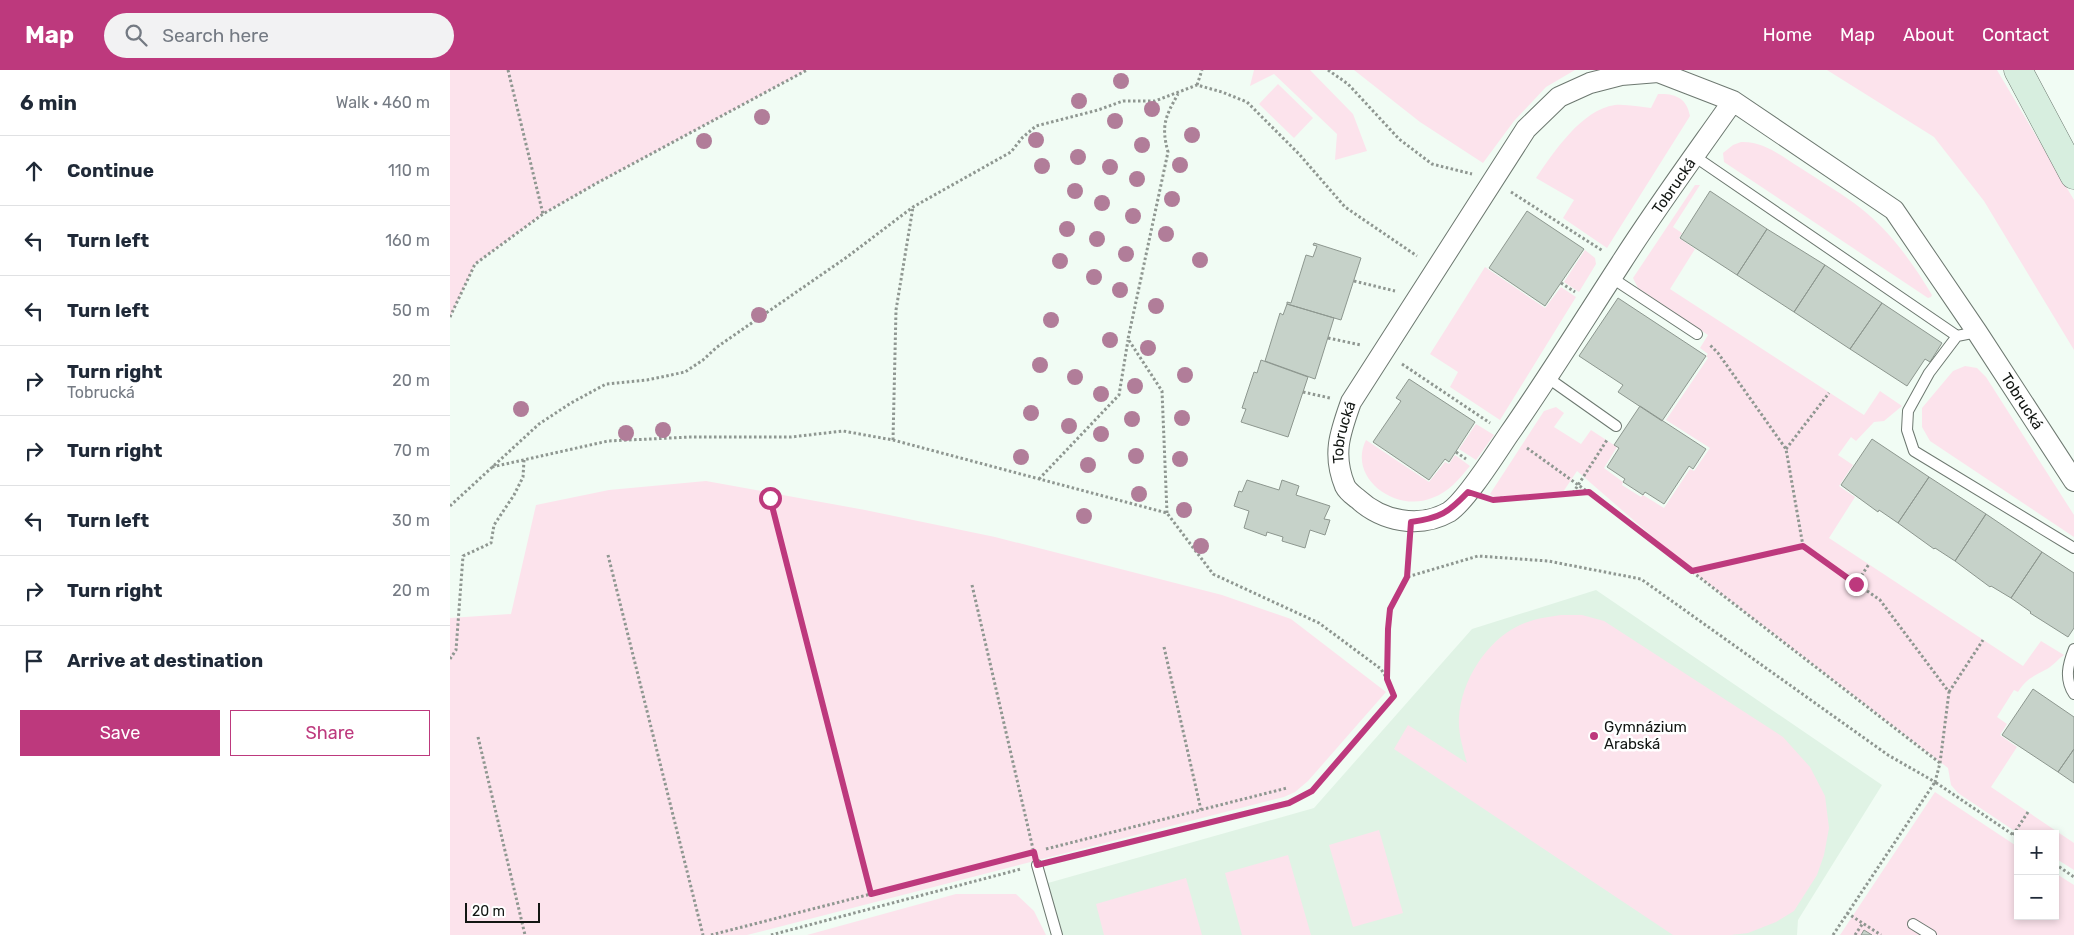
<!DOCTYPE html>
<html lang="en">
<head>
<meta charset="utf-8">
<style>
	:root { --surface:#fff; --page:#f2f2f3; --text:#1f2937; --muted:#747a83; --line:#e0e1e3; --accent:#bd397d }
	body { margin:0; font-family:Rubik,sans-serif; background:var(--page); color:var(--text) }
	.controls { position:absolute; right:15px; bottom:15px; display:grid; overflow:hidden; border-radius:0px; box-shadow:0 2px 8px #0003 }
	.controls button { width:45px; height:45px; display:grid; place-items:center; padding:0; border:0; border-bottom:1px solid var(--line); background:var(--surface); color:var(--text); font:25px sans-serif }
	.scale { position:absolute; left:15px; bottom:12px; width:75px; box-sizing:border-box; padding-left:5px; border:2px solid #121613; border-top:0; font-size:14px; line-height:18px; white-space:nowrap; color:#121613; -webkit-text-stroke:4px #fff; paint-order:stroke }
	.stop { position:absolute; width:15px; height:15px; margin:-11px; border:4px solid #bd397d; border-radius:50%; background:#fff }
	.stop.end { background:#bd397d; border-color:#fff; box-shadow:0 1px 5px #0008 }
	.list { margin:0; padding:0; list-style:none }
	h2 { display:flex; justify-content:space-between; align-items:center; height:65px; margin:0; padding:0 20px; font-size:21px }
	h2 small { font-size:16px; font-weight:400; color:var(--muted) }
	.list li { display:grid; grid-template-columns:32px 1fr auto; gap:15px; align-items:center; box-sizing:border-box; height:70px; padding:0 20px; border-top:1px solid var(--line) }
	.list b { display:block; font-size:19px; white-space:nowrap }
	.list p { margin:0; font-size:16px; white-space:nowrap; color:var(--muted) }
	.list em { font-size:16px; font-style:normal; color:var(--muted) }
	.actions { display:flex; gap:10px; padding:15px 20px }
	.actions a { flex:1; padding:11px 0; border:1px solid var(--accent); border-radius:0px; text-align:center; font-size:18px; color:var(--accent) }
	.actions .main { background:var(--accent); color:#fff }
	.icon { flex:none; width:28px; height:28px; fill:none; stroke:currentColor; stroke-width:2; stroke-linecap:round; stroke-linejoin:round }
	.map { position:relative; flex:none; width:1624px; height:865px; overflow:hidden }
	header { display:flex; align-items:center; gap:30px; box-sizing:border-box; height:70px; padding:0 25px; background:var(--accent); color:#fff }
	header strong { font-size:24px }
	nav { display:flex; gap:28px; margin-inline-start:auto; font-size:18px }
	.search { width:350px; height:45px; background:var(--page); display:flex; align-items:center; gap:12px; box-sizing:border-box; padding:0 18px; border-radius:28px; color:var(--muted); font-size:19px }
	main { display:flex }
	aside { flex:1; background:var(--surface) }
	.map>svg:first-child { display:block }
	.built { fill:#e0f3e5 }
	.green { fill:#fce3ec }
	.building { fill:#c6d2c9; stroke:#8d978f }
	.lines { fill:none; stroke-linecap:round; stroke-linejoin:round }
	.service-casing { stroke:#6d7870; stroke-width:12 }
	.minor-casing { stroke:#6d7870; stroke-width:22 }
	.secondary-casing { stroke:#6d7870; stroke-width:29 }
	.path { stroke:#8f9791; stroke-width:3; stroke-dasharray:2.5 2.5; stroke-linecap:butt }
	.service { stroke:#fff; stroke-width:10 }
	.minor { stroke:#fff; stroke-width:20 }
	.secondary { stroke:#d7eedf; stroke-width:28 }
	.tree { fill:#b17d99 }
	.route { stroke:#bd397d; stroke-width:6 }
	.poi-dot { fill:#bd397d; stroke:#fff; stroke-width:2 }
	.labels { text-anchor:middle; stroke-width:5; stroke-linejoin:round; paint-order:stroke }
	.street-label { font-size:15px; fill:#121613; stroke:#fff }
	.poi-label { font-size:15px; fill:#121613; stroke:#fff; text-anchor:start }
</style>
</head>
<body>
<header>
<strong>Map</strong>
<div class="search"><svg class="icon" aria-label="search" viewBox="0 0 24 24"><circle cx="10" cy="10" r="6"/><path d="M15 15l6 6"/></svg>Search here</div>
<nav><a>Home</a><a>Map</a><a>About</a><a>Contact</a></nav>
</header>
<main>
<aside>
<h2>6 min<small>Walk · 460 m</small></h2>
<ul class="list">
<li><svg class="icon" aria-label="ahead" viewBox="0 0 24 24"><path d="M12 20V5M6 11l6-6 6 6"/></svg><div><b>Continue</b></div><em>110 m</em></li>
<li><svg class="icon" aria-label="left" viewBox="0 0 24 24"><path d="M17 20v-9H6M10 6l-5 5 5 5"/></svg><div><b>Turn left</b></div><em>160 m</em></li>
<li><svg class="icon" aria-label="left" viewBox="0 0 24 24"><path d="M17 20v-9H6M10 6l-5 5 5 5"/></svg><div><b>Turn left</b></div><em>50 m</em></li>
<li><svg class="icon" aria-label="right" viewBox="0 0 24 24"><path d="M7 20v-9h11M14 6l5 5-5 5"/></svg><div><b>Turn right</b><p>Tobrucká</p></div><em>20 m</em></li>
<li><svg class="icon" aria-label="right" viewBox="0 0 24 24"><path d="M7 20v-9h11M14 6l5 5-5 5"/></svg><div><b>Turn right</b></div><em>70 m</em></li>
<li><svg class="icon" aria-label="left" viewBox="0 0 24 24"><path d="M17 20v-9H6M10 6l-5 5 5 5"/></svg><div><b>Turn left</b></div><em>30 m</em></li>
<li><svg class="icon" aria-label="right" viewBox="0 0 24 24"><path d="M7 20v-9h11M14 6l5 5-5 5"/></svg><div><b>Turn right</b></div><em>20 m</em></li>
<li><svg class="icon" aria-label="arrive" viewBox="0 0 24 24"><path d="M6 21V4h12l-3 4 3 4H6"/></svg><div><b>Arrive at destination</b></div></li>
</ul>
<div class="actions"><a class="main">Save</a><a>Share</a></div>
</aside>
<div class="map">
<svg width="1624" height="865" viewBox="0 0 1624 865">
	<rect width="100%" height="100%" fill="#f1fcf4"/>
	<!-- built -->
	<path class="built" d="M1146,520L1432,715L1348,850L1347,865H613L598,813L864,738L1022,559Z"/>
	<!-- green -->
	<path class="green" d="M0,0H357L147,113L93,144L25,194L0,247Z
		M804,0H860L903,44L917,81L885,90L887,64L824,4L800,16Z
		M904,0H1125L1096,17L1064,51L1033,93L970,52Z
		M1377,0H1547L1624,130V280L1534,131L1484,67Z
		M828,14L863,48L844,68L809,34Z
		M1208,24C1225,23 1237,28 1240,46L1157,178L1113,148L1124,130L1086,108C1104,82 1131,40 1165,35C1177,34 1189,37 1201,38Z
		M1291,72C1314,71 1331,86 1349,97C1367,109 1386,120 1404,133C1437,157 1461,190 1482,225L1481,227L1478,228L1274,92L1273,83L1283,75Z
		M1245,115H1250L1223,157L1232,163L1229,168L1245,179L1220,219L1414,345L1430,321L1452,336L1434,351L1424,352L1406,371L1401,367L1388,385L1403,395L1389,416L1405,427L1379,468L1573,596L1591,571L1614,585C1608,589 1602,597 1595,600C1582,607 1576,609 1568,622L1564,620L1547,647L1557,654L1550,665L1567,677L1541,717L1624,773V800L1605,788V764H1569L1508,723L1501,715L1498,698L1242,501L1127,401L1113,422L1044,427L1040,424L1094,341L1106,337L1114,343L1104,357L1131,374L1141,360L1167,377L1154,398L1173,412L1172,415L1191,427L1193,425L1214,438L1240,399L1244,401L1260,378L1216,350L1258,288L1256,286L1258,284L1250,278L1258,265L1188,218L1183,208Z
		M1135,180L1145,188L1146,194L1129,222L1114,212Z
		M1035,197L1095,238L1111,217L1126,227L1050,350L1000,317L1008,302L980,284Z
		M1515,296L1527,298L1536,307L1624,445V467L1480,371L1472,357V338L1503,301Z
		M1026,354L1044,365L1026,390L1009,379Z
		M916,370L979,412L995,392L999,394L1005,385L1020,396C1009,409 999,422 982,428C946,443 897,408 916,370Z
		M256,411L415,440L545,467L772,525L841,549L936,622L858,711L845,722L834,727L297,865H0V548L61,544L86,435L159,420Z
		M1111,545H1132L1154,551L1333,667L1360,697L1375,726L1379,758L1374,785L1367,805L1344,841L1326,852L1298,863L1281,865H1223L944,679L958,655L1017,693C1013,678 1008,663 1009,648C1011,611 1036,571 1070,555C1083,549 1097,547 1111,545Z
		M1485,722L1568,777V846H1605V803L1624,815V865H1390Z
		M929,760L953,843L903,857L879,775Z
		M838,785L861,865H792L775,803Z
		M736,808L752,865H654L646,834Z
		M506,824H566L584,841L596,865H357Z"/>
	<!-- building -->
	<path class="building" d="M1260,121L1317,159L1287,205L1230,168Z
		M1077,141L1134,179L1095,236L1039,198Z
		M1317,159L1375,195L1344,242L1287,205Z
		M864,173L911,188L891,250L837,234V232L841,233L856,185L863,187L867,176L863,175Z
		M1375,195L1432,233L1400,279L1344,242Z
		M1168,228L1256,286L1212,351L1168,322L1173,315L1129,286Z
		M1432,233L1492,273L1480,292L1475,289L1457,316L1400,279Z
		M837,234L884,248L865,309L815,291L830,243L833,245Z
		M811,290L858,307L838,367L791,352L796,339L792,338L804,302L807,303Z
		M959,309L1025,352L999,392L995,389L979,410L923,372L951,331L946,328Z
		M1190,336L1256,379L1243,399L1239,396L1214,434L1195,422L1193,425L1173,412L1175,409L1157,397L1169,378L1164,375Z
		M1422,369L1479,407L1448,453L1429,440L1428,442L1391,415Z
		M1479,407L1536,444L1505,491L1485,478L1484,479L1448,453Z
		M797,410L829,420L832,410L849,416L846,425L880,436L874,449L880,450L875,465L860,460L855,478L832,471L833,467L817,462L816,466L794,458L799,441L784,436L789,421L792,422Z
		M1536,444L1592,482L1561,528L1541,516L1540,517L1505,491Z
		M1592,482L1624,503V558L1618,567L1580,543L1581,542L1561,528Z
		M1583,619L1624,647V679L1608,702L1552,665Z
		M1624,679V713L1608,702Z
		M1414,860L1422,865H1411Z"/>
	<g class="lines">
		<!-- service casing -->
		<g class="service-casing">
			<path id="service" d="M1244,86L1507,266L1527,262
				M1162,208L1247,264
				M1507,266L1479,303L1458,341L1457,360L1464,381L1624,478
				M1098,308L1166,356
				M1624,579C1618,594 1614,609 1624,624
				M587,795L607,865
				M1463,854L1481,865"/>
		</g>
		<!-- minor casing -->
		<g class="minor-casing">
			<g id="minor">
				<path id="s1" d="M1283,31C1245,85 1206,138 1171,193C1134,250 1098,308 1059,364C1046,383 1016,431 999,442C969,459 932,451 908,429C903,425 898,422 895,416C882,384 890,363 901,332L1076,59L1109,27L1140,13L1171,5L1208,2L1283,31L1444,140L1527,262L1624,411"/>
			</g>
		</g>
		<!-- secondary casing -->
		<g class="secondary-casing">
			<path id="secondary" d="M1568,0L1624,105"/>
		</g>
		<!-- path -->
		<path class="path" d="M58,0L93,144
			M878,0L898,14L949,69L982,94L1022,104
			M747,15L752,0
			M1061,122L1153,181
			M904,211L945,221
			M1111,213L1125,222
			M0,247L25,194L93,144L147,113L357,0
			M878,268L911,275
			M952,294L1040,353
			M853,322L880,328
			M443,370L446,240L463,137
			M1077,378L1138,422
			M1336,379L1379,323
			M1006,382L1016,389
			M42,397L158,371L241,367H341L393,361L443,370L717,443L763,504L869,553L931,599L937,609L944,625L862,721L839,733L604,790
			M589,409L669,325L678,270
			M1123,423L1157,370
			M320,428L421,824
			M1040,429L1139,422L1490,693
			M0,436L89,354L121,333L156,314L197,310L235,302L253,290L267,277L397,187L463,137L561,82L572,68L586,56L648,40L673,31H705L747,15L772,22L797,32L849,84L895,137L967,186
			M717,443L712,321L678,269L718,82C711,56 715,47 728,24
			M158,485L253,865
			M1243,501L1353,476
			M957,507L960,472
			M1406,514L1419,494
			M522,515L583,779
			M714,577L751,740
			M0,589L6,580L13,486L41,473L44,455L64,425L73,407L74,390
			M937,607L938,559L941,539L957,507L1028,486L1098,491L1191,509L1438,685L1485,712L1490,693L1499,622L1430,530L1353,476L1336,379L1268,283L1259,274
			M1499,622L1533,570
			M28,667L75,865
			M1563,765L1578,742
			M596,779L837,718
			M1605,794L1624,807
			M1397,843L1431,865
			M261,865L573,785
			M321,865L571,799
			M1383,865L1485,712L1568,768
			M1405,865L1413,853"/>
		<!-- service -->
		<use href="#service" class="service"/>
		<!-- minor -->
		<use href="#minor" class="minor"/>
		<!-- secondary -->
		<use href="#secondary" class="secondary"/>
	</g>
	<!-- trees -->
	<g class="tree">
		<circle cx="671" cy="11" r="8"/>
		<circle cx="629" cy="31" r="8"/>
		<circle cx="702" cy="39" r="8"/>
		<circle cx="312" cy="47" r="8"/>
		<circle cx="665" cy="51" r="8"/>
		<circle cx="742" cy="65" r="8"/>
		<circle cx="586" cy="70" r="8"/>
		<circle cx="254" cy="71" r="8"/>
		<circle cx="692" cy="75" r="8"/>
		<circle cx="628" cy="87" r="8"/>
		<circle cx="730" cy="95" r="8"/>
		<circle cx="592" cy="96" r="8"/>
		<circle cx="660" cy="97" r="8"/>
		<circle cx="687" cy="109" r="8"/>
		<circle cx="625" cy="121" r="8"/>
		<circle cx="722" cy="129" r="8"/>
		<circle cx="652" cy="133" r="8"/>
		<circle cx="683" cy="146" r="8"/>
		<circle cx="617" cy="159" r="8"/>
		<circle cx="716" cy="164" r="8"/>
		<circle cx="647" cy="169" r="8"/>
		<circle cx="676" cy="184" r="8"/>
		<circle cx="750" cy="190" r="8"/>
		<circle cx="610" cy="191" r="8"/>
		<circle cx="644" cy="207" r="8"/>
		<circle cx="670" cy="220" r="8"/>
		<circle cx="706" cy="236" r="8"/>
		<circle cx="309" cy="245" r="8"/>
		<circle cx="601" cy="250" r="8"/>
		<circle cx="660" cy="270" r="8"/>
		<circle cx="698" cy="278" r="8"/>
		<circle cx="590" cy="295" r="8"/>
		<circle cx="735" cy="305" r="8"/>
		<circle cx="625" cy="307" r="8"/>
		<circle cx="685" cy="316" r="8"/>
		<circle cx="651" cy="324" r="8"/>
		<circle cx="71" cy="339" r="8"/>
		<circle cx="581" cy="343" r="8"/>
		<circle cx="732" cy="348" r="8"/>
		<circle cx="682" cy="349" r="8"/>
		<circle cx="619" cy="356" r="8"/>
		<circle cx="213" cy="360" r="8"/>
		<circle cx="176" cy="363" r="8"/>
		<circle cx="651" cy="364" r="8"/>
		<circle cx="686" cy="386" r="8"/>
		<circle cx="571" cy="387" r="8"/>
		<circle cx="730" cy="389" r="8"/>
		<circle cx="638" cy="395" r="8"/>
		<circle cx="689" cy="424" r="8"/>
		<circle cx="734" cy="440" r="8"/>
		<circle cx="634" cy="446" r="8"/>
		<circle cx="751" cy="476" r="8"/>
	</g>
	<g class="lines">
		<!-- route -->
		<path class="route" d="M320,428L421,824L584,782L587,795L839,733L862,721L944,626L937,609L938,559L940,539L957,507L961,452C990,448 998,443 1018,422L1043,430L1139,422L1242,501L1353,476L1406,514"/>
	</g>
	<!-- markers -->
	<circle class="poi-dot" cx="1144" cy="666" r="5"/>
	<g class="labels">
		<!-- street labels -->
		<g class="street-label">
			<text transform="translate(1224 116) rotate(-55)" y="5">Tobrucká</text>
			<text dy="5" stroke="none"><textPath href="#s1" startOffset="1682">Tobrucká</textPath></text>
			<text dy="5" stroke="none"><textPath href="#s1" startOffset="672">Tobrucká</textPath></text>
		</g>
		<!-- poi labels -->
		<g class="poi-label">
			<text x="1154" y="662">Gymnázium<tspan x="1154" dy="17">Arabská</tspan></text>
		</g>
	</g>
</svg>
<div class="controls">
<button>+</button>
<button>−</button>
</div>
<div class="scale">20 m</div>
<div class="stop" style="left:320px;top:428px"></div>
<div class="stop end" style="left:1406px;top:514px"></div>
</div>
</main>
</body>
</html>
